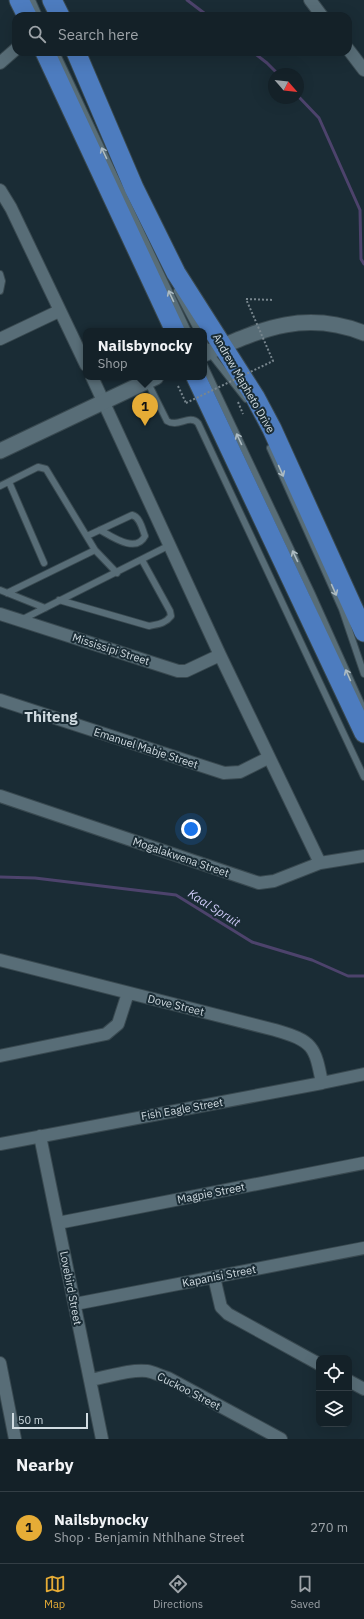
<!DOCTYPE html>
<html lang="en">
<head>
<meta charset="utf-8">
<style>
	:root { --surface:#142128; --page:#1d2930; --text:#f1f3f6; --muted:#9da3a8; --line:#333e45; --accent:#e6ac36 }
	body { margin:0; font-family:"IBM Plex Sans",sans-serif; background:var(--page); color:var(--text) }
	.controls { position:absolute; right:12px; bottom:12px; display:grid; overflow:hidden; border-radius:8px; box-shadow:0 4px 16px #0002 }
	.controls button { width:36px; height:36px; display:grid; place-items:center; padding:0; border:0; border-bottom:1px solid var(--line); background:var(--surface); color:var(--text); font:20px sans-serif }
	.compass { position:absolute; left:268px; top:68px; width:36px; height:36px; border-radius:50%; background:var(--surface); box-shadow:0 4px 16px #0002; rotate:118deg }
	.scale { position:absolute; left:12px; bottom:10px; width:76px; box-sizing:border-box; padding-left:4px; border:2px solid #d1dce2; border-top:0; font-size:11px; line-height:14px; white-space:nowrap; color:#d1dce2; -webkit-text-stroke:3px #1a2c35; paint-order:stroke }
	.you { position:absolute; left:191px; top:829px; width:14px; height:14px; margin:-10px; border:3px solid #fff; border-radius:50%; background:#1a73e8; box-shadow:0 0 0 6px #1a73e833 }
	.badge { display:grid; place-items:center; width:26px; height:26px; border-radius:50%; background:var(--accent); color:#111; font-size:13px; font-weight:700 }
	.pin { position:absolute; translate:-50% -33px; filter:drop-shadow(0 1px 2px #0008) }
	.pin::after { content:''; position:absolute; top:21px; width:14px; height:12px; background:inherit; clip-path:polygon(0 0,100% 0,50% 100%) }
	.popup { position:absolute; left:83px; top:328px; width:124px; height:52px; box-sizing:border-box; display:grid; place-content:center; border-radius:8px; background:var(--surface); filter:drop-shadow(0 1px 3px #0005); font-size:13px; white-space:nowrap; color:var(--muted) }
	.popup b { font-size:15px; color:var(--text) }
	.popup::after { content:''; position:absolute; left:50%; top:100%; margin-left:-8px; border:8px solid transparent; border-top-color:var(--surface) }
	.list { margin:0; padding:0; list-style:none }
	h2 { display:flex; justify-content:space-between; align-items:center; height:52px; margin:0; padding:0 16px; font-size:17px }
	h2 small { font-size:13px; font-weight:400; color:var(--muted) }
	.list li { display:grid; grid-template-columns:26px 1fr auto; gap:12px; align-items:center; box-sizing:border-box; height:72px; padding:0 16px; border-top:1px solid var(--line) }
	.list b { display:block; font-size:15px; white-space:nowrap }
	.list p { margin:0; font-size:13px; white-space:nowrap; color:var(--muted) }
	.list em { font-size:13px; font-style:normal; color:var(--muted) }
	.icon { flex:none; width:22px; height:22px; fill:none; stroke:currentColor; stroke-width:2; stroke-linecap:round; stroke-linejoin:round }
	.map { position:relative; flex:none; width:364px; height:1439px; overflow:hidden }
	.search { position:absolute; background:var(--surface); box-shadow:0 4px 16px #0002; left:12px; right:12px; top:12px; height:44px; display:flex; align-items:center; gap:10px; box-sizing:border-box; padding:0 14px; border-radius:12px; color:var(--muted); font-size:15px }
	.sheet { height:124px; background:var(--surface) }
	nav { display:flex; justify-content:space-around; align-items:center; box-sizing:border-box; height:56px; border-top:1px solid var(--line); background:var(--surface); font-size:11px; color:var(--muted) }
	nav a { display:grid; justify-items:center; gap:2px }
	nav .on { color:var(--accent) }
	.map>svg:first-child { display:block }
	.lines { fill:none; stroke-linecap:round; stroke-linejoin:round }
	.stream { stroke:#4d436c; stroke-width:3 }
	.service-casing { stroke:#394950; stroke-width:8 }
	.minor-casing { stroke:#394950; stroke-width:14 }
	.tertiary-casing { stroke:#394950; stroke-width:17 }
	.primary-casing { stroke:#394950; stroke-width:21 }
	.path { stroke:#78868e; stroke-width:2; stroke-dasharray:2 2; stroke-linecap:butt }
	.service { stroke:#586d77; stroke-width:6 }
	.minor { stroke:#586d77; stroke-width:12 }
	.tertiary { stroke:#586d77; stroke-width:15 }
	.primary { stroke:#4d7cbf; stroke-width:19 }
	.path-bridge { stroke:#78868e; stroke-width:2; stroke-dasharray:2 2; stroke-linecap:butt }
	.oneway { stroke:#adbbc2 }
	.labels { text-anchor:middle; stroke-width:4; stroke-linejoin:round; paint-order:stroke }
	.street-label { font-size:11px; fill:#d1dce2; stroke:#1a2c35 }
	.water-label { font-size:12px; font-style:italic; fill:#cfcbf8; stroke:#1a2c35 }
	.district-label { font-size:15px; font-weight:bold; fill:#d1dce2; stroke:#1a2c35 }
</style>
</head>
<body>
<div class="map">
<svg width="364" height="1439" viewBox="0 0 364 1439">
	<rect width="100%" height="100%" fill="#1a2c35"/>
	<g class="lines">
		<!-- stream -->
		<path class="stream" d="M187,0L208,16
			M253,52L267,63L278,74
			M298,96L319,118L360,210L361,259L364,264
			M0,877L35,878L176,895L252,942L312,960L348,976H364"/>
		<!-- service casing -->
		<g class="service-casing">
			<path id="service" d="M32,0L39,16
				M56,52L188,331
				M0,274L2,281L0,291
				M177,291L198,331
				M204,343L209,352L246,399
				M204,365L312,594L364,710
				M147,381L167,421C178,428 189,414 198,423L364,777
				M270,448L342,609L364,674
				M9,482L44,563
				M0,486L38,467L46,469L95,550L117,573
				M87,536L132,515C140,517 142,528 145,536C136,554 111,536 100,530
				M0,590L45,608
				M7,593L95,550
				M59,600L149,626C158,624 165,624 171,616L170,611L142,560
				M21,620L170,545"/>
		</g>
		<!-- minor casing -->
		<g class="minor-casing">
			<path id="minor" d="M310,0L322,16
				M348,49L364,70
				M0,63L16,49
				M0,190L11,208L86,365
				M0,339L59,311
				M92,377L220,655L320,863
				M0,614L178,671H186L220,655
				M0,700L224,773L240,772L268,758
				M0,796L259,883L274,881L320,863L364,856
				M0,960L275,1030C313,1041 315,1046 322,1083
				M0,1056L106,1034L118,1024L128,993
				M40,1136L102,1439
				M0,1144L322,1083L364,1074
				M58,1223L364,1163
				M214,1277L221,1307L228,1314L319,1364
				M75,1304L364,1248
				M0,1363L15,1439
				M90,1380C108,1377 129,1369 147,1371C154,1372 161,1376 168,1378L281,1439
				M349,1381L364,1389"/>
		</g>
		<!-- tertiary casing -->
		<g class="tertiary-casing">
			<path id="tertiary" d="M204,354C260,330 303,309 364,333
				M0,451L156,377"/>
		</g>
		<!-- primary casing -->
		<g class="primary-casing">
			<path id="primary" d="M19,0L27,16
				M52,0L60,16
				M45,52L175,331
				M76,52L134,188L176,273L255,397L272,429L364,632
				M196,377L364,733"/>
		</g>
		<!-- path -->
		<path class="path" d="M246,299L274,300
			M178,386L186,403
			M238,402L243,414"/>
		<!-- service -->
		<use href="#service" class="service"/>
		<!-- minor -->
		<use href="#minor" class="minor"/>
		<!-- tertiary -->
		<use href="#tertiary" class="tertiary"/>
		<!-- primary -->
		<use href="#primary" class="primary"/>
		<!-- path-bridge -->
		<path class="path-bridge" d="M186,403L273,361L246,299"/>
	</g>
	<!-- one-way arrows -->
	<defs><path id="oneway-shaft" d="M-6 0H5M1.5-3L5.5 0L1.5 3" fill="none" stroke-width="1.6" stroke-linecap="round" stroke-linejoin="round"/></defs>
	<g class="oneway">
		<use href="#oneway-shaft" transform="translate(104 153) rotate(-115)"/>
		<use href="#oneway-shaft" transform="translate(171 296) rotate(-115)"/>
		<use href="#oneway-shaft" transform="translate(239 439) rotate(-115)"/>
		<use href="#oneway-shaft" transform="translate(281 471) rotate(66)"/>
		<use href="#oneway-shaft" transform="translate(295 556) rotate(-115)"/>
		<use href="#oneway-shaft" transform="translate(334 590) rotate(66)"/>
		<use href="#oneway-shaft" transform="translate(348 675) rotate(-114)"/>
	</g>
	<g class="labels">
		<!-- street labels -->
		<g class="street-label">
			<text transform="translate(244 383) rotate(60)" y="4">Andrew Mapheto Drive</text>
			<text transform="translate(111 649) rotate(18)" y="4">Mississipi Street</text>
			<text transform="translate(146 748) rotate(18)" y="4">Emanuel Mabje Street</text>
			<text transform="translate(181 857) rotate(19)" y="4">Mogalakwena Street</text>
			<text transform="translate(176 1005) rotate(14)" y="4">Dove Street</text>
			<text transform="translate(182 1109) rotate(-10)" y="4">Fish Eagle Street</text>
			<text transform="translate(211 1193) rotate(-11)" y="4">Magpie Street</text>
			<text transform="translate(219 1276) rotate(-11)" y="4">Kapanisi Street</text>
			<text transform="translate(71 1288) rotate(79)" y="4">Lovebird Street</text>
			<text transform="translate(189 1391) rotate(27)" y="4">Cuckoo Street</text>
		</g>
		<!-- water labels -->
		<g class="water-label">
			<text transform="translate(214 908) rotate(32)" y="4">Kaal Spruit</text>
		</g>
		<!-- district labels -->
		<g class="district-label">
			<text x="51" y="722">Thiteng</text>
		</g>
	</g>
</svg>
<div class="controls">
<button><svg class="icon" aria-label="locate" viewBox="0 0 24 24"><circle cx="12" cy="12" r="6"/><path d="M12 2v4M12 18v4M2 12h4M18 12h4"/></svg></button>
<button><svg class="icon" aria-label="layers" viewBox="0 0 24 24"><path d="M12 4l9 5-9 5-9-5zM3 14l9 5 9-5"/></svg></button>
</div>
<svg class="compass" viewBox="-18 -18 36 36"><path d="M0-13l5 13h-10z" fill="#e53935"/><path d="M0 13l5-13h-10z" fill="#9da3a8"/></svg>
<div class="scale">50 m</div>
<div class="you"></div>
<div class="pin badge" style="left:145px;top:426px">1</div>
<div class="popup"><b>Nailsbynocky</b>Shop</div>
<div class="search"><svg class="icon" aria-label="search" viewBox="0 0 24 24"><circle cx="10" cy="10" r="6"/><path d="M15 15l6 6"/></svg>Search here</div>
</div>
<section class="sheet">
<h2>Nearby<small></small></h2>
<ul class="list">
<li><span class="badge">1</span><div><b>Nailsbynocky</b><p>Shop · Benjamin Nthlhane Street</p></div><em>270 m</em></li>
</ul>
</section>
<nav>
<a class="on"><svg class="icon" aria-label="map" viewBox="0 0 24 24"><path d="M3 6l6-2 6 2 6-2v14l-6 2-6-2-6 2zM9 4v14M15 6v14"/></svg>Map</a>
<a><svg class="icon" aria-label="directions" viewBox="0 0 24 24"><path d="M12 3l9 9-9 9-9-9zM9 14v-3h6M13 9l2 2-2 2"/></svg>Directions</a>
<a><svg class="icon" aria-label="saved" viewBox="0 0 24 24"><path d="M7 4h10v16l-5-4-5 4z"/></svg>Saved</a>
</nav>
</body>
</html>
